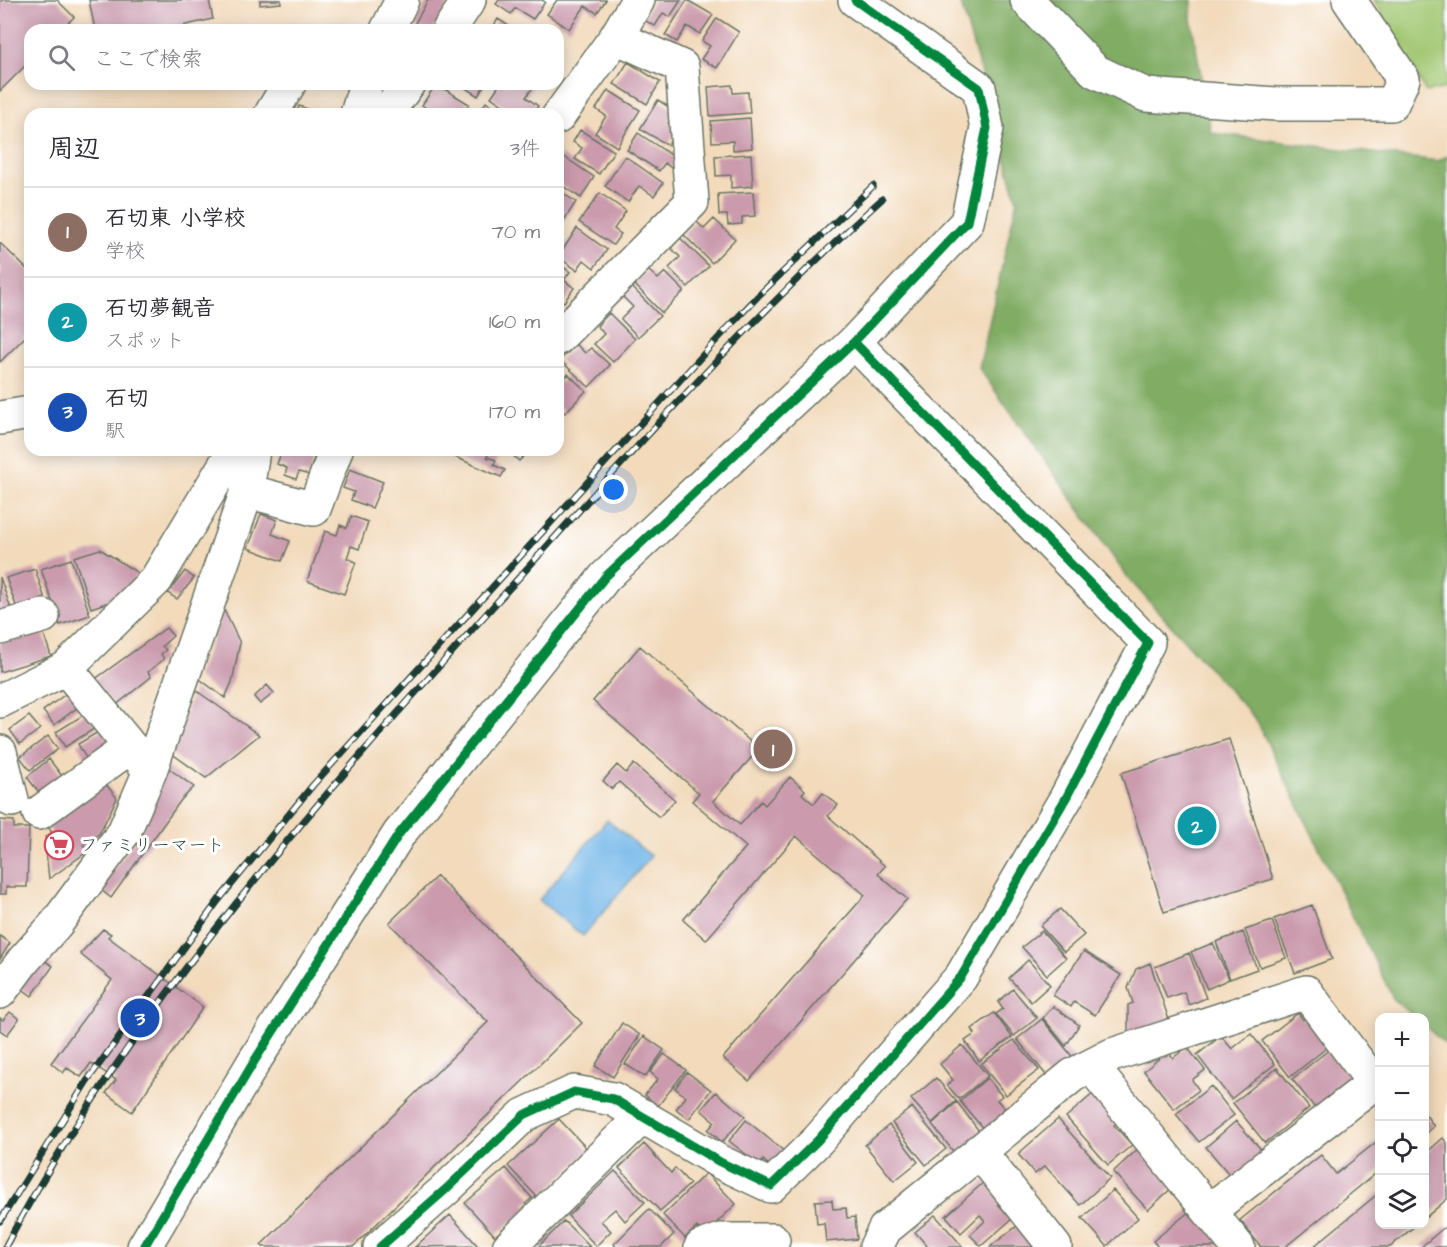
<!DOCTYPE html>
<html lang="ja">
<head>
<meta charset="utf-8">
<style>
	:root { --surface:#fff; --page:#f2f2f3; --text:#2b2b33; --muted:#7c7c81; --line:#e1e1e2; --accent:#0b8043 }
	body { margin:0; font-family:"Architects Daughter","Klee One",sans-serif; background:var(--page); color:var(--text) }
	.controls { position:absolute; right:18px; bottom:18px; display:grid; overflow:hidden; border-radius:12px; box-shadow:0 3px 15px #0003 }
	.controls button { width:54px; height:54px; display:grid; place-items:center; padding:0; border:0; border-bottom:2px solid var(--line); background:var(--surface); color:var(--text); font:30px sans-serif }
	.you { position:absolute; left:614px; top:490px; width:21px; height:21px; margin:-15px; border:4px solid #fff; border-radius:50%; background:#1a73e8; box-shadow:0 0 0 9px #1a73e833 }
	.badge { display:grid; place-items:center; width:39px; height:39px; border-radius:50%; background:var(--accent); color:#fff; font-size:20px; font-weight:700 }
	.pin { position:absolute; translate:-50% -50%; border:3px solid #fff; box-shadow:0 2px 6px #0006 }
	.list { margin:0; padding:0; list-style:none }
	h2 { display:flex; justify-content:space-between; align-items:center; height:78px; margin:0; padding:0 24px; font-size:26px }
	h2 small { font-size:20px; font-weight:400; color:var(--muted) }
	.list li { display:grid; grid-template-columns:39px 1fr auto; gap:18px; align-items:center; box-sizing:border-box; height:90px; padding:0 24px; border-top:2px solid var(--line) }
	.list b { display:block; font-size:22px; white-space:nowrap }
	.list p { margin:0; font-size:20px; white-space:nowrap; color:var(--muted) }
	.list em { font-size:20px; font-style:normal; color:var(--muted) }
	.icon { flex:none; width:33px; height:33px; fill:none; stroke:currentColor; stroke-width:2; stroke-linecap:round; stroke-linejoin:round }
	.map { position:relative; flex:none; width:1447px; height:1247px; overflow:hidden }
	.search { position:absolute; background:var(--surface); box-shadow:0 3px 15px #0003; left:24px; top:24px; width:540px; height:66px; display:flex; align-items:center; gap:15px; box-sizing:border-box; padding:0 21px; border-radius:18px; color:var(--muted); font-size:22px }
	.panel { position:absolute; background:var(--surface); box-shadow:0 3px 15px #0003; left:24px; top:108px; width:540px; height:348px; border-radius:18px }
	.map>svg:first-child { display:block }
	.green { fill:#a1c772; stroke:#608253; stroke-width:1.5 }
	.forest { fill:#80ac64; stroke:#50744c; stroke-width:1.5 }
	.water { fill:#72b6e8; stroke:#487a8e; stroke-width:1.5 }
	.building { fill:#cb9bad }
	.lines { fill:none; stroke-linecap:round; stroke-linejoin:round }
	.minor-casing { stroke:#697463; stroke-width:36 }
	.minor { stroke:#fff; stroke-width:33 }
	.rail-casing { stroke:#1f3d34; stroke-width:7 }
	.rail { stroke:#fff; stroke-width:4.5; stroke-dasharray:14; stroke-linecap:butt }
	.cycleway-casing { stroke:#fff; stroke-width:13 }
	.cycleway { stroke:#00873e; stroke-width:9 }
	.labels { text-anchor:middle; stroke-width:6; stroke-linejoin:round; paint-order:stroke }
	.poi-label { font-size:18px; fill:#1f3d34; stroke:#fff; text-anchor:start }
</style>
</head>
<body>
<div class="map">
<svg width="1447" height="1247" viewBox="0 0 1447 1247">
	<rect width="100%" height="100%" fill="#fff"/>
	<filter id="ink" filterUnits="userSpaceOnUse"><feTurbulence type="fractalNoise" baseFrequency=".0167" numOctaves="2"/><feDisplacementMap in="SourceGraphic" scale="12" xChannelSelector="R" yChannelSelector="G"/><feConvolveMatrix kernelMatrix="1 2 1 2 8 2 1 2 1" color-interpolation-filters="sRGB"/></filter>
	<filter id="wash" filterUnits="userSpaceOnUse"><feTurbulence type="fractalNoise" baseFrequency=".008" numOctaves="4" result="noise"/><feDisplacementMap in="SourceGraphic" scale="24" xChannelSelector="R" yChannelSelector="G"/><feGaussianBlur stdDeviation="1.35" result="paint"/><feColorMatrix in="noise" values="0 0 0 0 0 0 0 0 0 0 0 0 0 0 0 0 0 1.4 0 .05"/><feComposite in="paint" operator="in"/></filter>
	<g filter="url(#wash)">
		<rect width="100%" height="100%" fill="#f2dabb"/>
		<!-- green -->
		<path class="green" d="M1374,0H1447V88L1426,92Z"/>
		<!-- forest -->
		<path class="forest" d="M960,0H1192L1191,19L1211,133L1438,161L1447,156V1046L1425,1026L1424,1018L1415,1017L1394,1000L1256,720L1128,578L979,368L1017,200Z"/>
		<!-- water -->
		<path class="water" d="M607,820L651,856L583,936L539,900Z"/>
		<g id="blocks">
			<!-- building -->
			<path class="building" d="M2,0H57L74,17L61,30H30V61L0,91V2Z
				M89,0H209L213,19L164,30H95Z
				M260,0H281V3L260,5Z
				M428,0H450L434,30H423L414,25Z
				M499,0H542L545,2L533,19L515,8L511,14L496,4Z
				M557,0H606L597,13L585,6L569,29L547,14Z
				M654,0H681L670,17L663,13L655,26L642,19Z
				M687,0L713,15L700,34L687,26L677,42L665,35Z
				M717,18L739,32L717,68L701,59L710,46L702,41Z
				M498,19L515,30H491Z
				M628,62L660,82L647,104L614,84Z
				M436,84L469,104L462,114H435L422,105Z
				M459,84H485L478,96Z
				M500,84L534,86L526,97L538,106L533,114H516L491,97Z
				M732,85L733,93L748,92L750,113L710,116L708,87Z
				M608,90L640,110L617,147L595,133L606,116L596,109Z
				M658,100L675,111L668,123L678,129L668,145L640,129Z
				M486,102L503,114H478Z
				M299,106L321,114H296Z
				M750,118L752,148L733,150V141L712,142L711,121Z
				M580,130L614,151L599,174L575,159L582,148L573,142Z
				M638,133L677,159L671,168L665,163L659,171L627,150Z
				M560,154L594,177L581,198L558,183Z
				M751,154L753,186L731,188V175L716,176L715,156Z
				M625,156L663,183L654,196L639,186L628,202L605,186Z
				M558,190L576,202L563,222L558,219Z
				M753,192L755,216L742,217V224L728,225L727,215H719L718,194Z
				M600,193L626,211L614,229L621,234L613,245L579,222Z
				M714,219L735,239L712,263L683,234L696,221L704,229Z
				M577,228L607,250L594,268L584,260L577,270L558,257Z
				M680,238L709,266L688,287L669,268L680,257L671,248Z
				M0,243L30,272V332L0,362Z
				M558,263L570,272L564,280L574,288L564,302L558,298Z
				M648,270L658,279L665,272L684,291L662,313L634,284Z
				M631,286L660,316L638,337L621,319L633,307L622,296Z
				M609,313L635,339L613,362L594,344L604,334L597,326Z
				M576,344L585,353L591,348L610,365L589,387L560,360Z
				M568,374L586,391L565,413L558,406V381L560,383Z
				M282,450H317L309,475L299,472L296,479L285,475L287,468L277,464Z
				M450,450H490L487,457L496,460L494,465L505,470L501,477L448,454Z
				M507,450H530L519,461Z
				M350,469L383,482L372,508L351,500L354,492L343,488Z
				M261,514L277,520L272,534L290,541L282,561L248,548Z
				M351,516L368,522L359,549L351,546L347,558L356,562L344,594L307,581L325,531L337,535L340,525L347,528Z
				M100,549L138,573L121,598L91,608L74,557Z
				M71,559L90,615L60,625L41,569Z
				M35,569L46,602L18,611L6,578Z
				M185,571L194,578L177,599L168,593Z
				M0,577L12,612L0,616Z
				M224,610L240,643L232,682L225,698L197,677Z
				M42,628L51,656L0,672V642Z
				M166,628L173,636L162,646L166,650L161,654L164,659L148,672L151,677L115,706L94,680Z
				M640,646L759,749L713,801L740,825L761,801L765,805L790,777L805,790L802,794L814,804L823,793L838,805L828,816L885,866L878,874L907,899L749,1081L723,1058L865,895L796,836L706,940L683,920L746,847L692,801L699,793L593,701Z
				M267,685L274,693L260,704L254,697Z
				M194,689L259,735L206,778L171,753Z
				M71,690L82,704L54,725L43,711Z
				M88,712L97,727L65,747L56,732Z
				M29,716L40,729L20,744L10,730Z
				M103,729L113,744L87,760L78,744Z
				M48,736L58,749L30,770L20,757Z
				M1229,739L1273,879L1164,912L1121,773Z
				M49,759L62,776L40,794L27,777Z
				M634,764L675,800L659,817L619,782L612,789L603,781L617,765L626,773Z
				M167,767L194,787L181,800L111,898L100,889L142,830Z
				M105,783L117,798L99,834L83,845L88,851L49,879L46,852L50,848L45,837L52,833L47,825Z
				M0,820L14,821V828H29L27,887H6V894H0Z
				M437,876L582,1023L353,1247H263L261,1245L488,1022L389,923Z
				M1312,905L1332,959L1295,973L1274,919Z
				M1060,909L1084,935L1064,952L1040,926Z
				M1272,921L1286,958L1260,967L1245,930Z
				M103,929L111,934L108,937L203,1007L132,1112L106,1093L116,1080L91,1063L81,1077L67,1068L63,1073L51,1063L112,980L80,954Z
				M1042,931L1066,958L1047,975L1022,947Z
				M1243,932L1257,969L1230,979L1216,942Z
				M0,936L10,943L0,959Z
				M1213,943L1229,979L1207,989L1191,952Z
				M1084,951L1121,975L1095,1015L1074,1002L1071,1007L1053,995Z
				M1189,953L1206,998L1189,1005L1184,992L1167,998L1155,967Z
				M39,957L53,966L32,996L18,986Z
				M1028,960L1050,985L1031,1002L1009,978Z
				M1150,963L1169,1020L1128,1036V1005L1133,1003L1128,988L1136,969Z
				M1013,989L1037,1018L1014,1036L996,1014L1003,1009L998,1002Z
				M1053,1006L1079,1025L1066,1046L1043,1018Z
				M10,1012L19,1019L7,1035L0,1030V1018L3,1020Z
				M994,1013L1012,1037L979,1061L965,1041L975,1034L972,1029Z
				M1298,1013L1303,1020L1311,1013L1334,1042L1290,1077L1262,1041Z
				M1042,1019L1075,1060L1050,1080L1017,1039Z
				M622,1023L640,1035L613,1077L595,1066Z
				M1251,1034L1275,1064L1231,1099L1197,1055L1221,1036L1232,1049Z
				M644,1036L664,1050L645,1077L625,1064Z
				M1014,1040L1039,1070L1006,1095L981,1064Z
				M962,1045L988,1076L959,1099L947,1085L953,1080L940,1064Z
				M1335,1045L1358,1074L1315,1108L1292,1079Z
				M1187,1047L1205,1070L1192,1080L1199,1090L1174,1109L1144,1071L1168,1051L1173,1058Z
				M664,1054L686,1070L658,1106L645,1095L658,1079L650,1072Z
				M1277,1068L1309,1108L1265,1143L1233,1103Z
				M687,1072L711,1090L689,1119L676,1109L686,1097L675,1088Z
				M936,1078L956,1101L932,1123L911,1099Z
				M987,1078L1002,1096L997,1100L1008,1112L985,1131L960,1101Z
				M1211,1086L1234,1115L1199,1142L1176,1114Z
				M716,1092L745,1116L722,1142L708,1130L715,1122L701,1110Z
				M1095,1092L1120,1120L1114,1125L1132,1145L1108,1165L1066,1117Z
				M957,1102L982,1135L956,1155L932,1124Z
				M912,1107L946,1149L926,1165L892,1123Z
				M1425,1114L1434,1126L1425,1134Z
				M559,1119L589,1151L538,1198L508,1166Z
				M1058,1119L1110,1178L1080,1205L1045,1166L1035,1174L1018,1154Z
				M746,1120L785,1152L772,1168L763,1160L760,1165L729,1141Z
				M1236,1121L1265,1154L1234,1180L1206,1147Z
				M889,1125L918,1162L894,1181L865,1145Z
				M1443,1138L1447,1143V1199L1425,1218V1154Z
				M1380,1139V1170L1285,1247H1261L1240,1220L1321,1155L1336,1174Z
				M644,1144L671,1173L675,1168L690,1184L660,1211L619,1168Z
				M1140,1147L1175,1185L1148,1210L1113,1172Z
				M506,1168L532,1198L525,1204L532,1211L512,1221L495,1236L465,1203Z
				M615,1171L645,1202L625,1221L615,1209L601,1221L611,1231L596,1246L568,1216Z
				M706,1173L736,1204L704,1235L697,1227L685,1238L663,1215Z
				M985,1181L1002,1200L998,1204L1012,1219L981,1246L970,1235L985,1221L980,1215L961,1233L946,1216Z
				M1113,1190L1138,1218L1107,1246L1082,1218Z
				M1380,1192V1224H1417L1390,1247H1313Z
				M832,1200L833,1209L846,1208L847,1218L855,1217L857,1239L826,1242L824,1223L817,1224L815,1201Z
				M1195,1207L1222,1247H1158L1153,1241Z
				M649,1209L674,1234L661,1247H616L614,1244Z
				M450,1215L478,1246L415,1247Z
				M935,1215L963,1247H928L915,1232Z
				M1026,1219L1048,1247H990Z
				M564,1221L590,1247H538Z
				M1447,1225V1247H1421Z"/>
		</g>
	</g>
	<g filter="url(#ink)">
		<use href="#blocks" fill-opacity="0" stroke="#697463" stroke-width="1.5"/>
		<g class="lines">
			<!-- minor casing -->
			<g class="minor-casing">
				<path id="minor" d="M1027,0L1095,71L1146,95L1276,104H1392L1403,79L1349,0
					M387,30L402,0
					M449,30L469,0
					M271,114L289,84
					M357,114L366,84
					M386,114L408,84
					M558,117L616,37L638,0
					M558,338L692,202L682,67L616,37
					M0,418L30,413
					M247,491L314,509L336,450
					M0,628L43,616
					M66,668L150,771
					M0,701L66,668L156,580L234,450
					M0,752L12,800
					M39,813L130,747
					M0,992L23,961L56,924L124,832L150,771L247,491L253,450
					M1092,1067L1238,1247
					M979,1151L1055,1247
					M144,1247L255,1060L399,834L605,577L854,342L967,222L987,128L979,88L855,0
					M380,1247L445,1190L524,1115L574,1092L613,1099L720,1162L771,1186L818,1140L961,977L1066,798L1148,643L854,342
					M509,1247L643,1116
					M701,1247L721,1240H773
					M876,1247L885,1229L1073,1075L1112,1055L1306,992L1374,1083L1209,1211"/>
			</g>
			<!-- minor -->
			<use href="#minor" class="minor"/>
			<!-- rail casing -->
			<g class="rail-casing">
				<path id="rail" d="M0,1221L87,1081L218,901L313,785L710,347L758,296L873,186
					M5,1247C135,1003 322,796 506,592C627,457 747,321 882,199"/>
			</g>
			<!-- rail -->
			<use href="#rail" class="rail"/>
			<!-- cycleway casing -->
			<g class="cycleway-casing">
				<path id="cycleway" d="M144,1247L255,1060L399,834L605,577L854,342L967,222L987,128L979,88L855,0
					M380,1247L445,1190L524,1115L574,1092L613,1099L720,1162L771,1186L818,1140L961,977L1066,798L1148,643L854,342"/>
			</g>
			<!-- cycleway -->
			<use href="#cycleway" class="cycleway"/>
		</g>
	</g>
	<!-- icons -->
	<defs>
		<g id="supermarket-ring" transform="scale(1.5)"><circle r="9.5" fill="#fff" stroke="#d1495b" stroke-width="1.5"/><path d="M-6-5.5h2.5l.6 2H6L4.5 2H-2.5L-4.4-4H-6ZM-1.5 3.2a1.3 1.3 0 1 0 .1 0ZM3 3.2a1.3 1.3 0 1 0 .1 0Z" fill="#d1495b"/></g>
	</defs>
	<g fill-rule="evenodd">
		<use href="#supermarket-ring" x="59" y="845"/>
	</g>
	<g class="labels">
		<!-- poi labels -->
		<g class="poi-label">
			<text x="80" y="851">ファミリーマート</text>
		</g>
	</g>
</svg>
<div class="controls">
<button>+</button>
<button>−</button>
<button><svg class="icon" aria-label="locate" viewBox="0 0 24 24"><circle cx="12" cy="12" r="6"/><path d="M12 2v4M12 18v4M2 12h4M18 12h4"/></svg></button>
<button><svg class="icon" aria-label="layers" viewBox="0 0 24 24"><path d="M12 4l9 5-9 5-9-5zM3 14l9 5 9-5"/></svg></button>
</div>
<div class="you"></div>
<div class="pin badge" style="left:773px;top:749px;background:#8d6e63">1</div>
<div class="pin badge" style="left:1197px;top:826px;background:#0f9aa8">2</div>
<div class="pin badge" style="left:140px;top:1018px;background:#1a4fb4">3</div>
<div class="search"><svg class="icon" aria-label="search" viewBox="0 0 24 24"><circle cx="10" cy="10" r="6"/><path d="M15 15l6 6"/></svg>ここで検索</div>
<section class="panel">
<h2>周辺<small>3件</small></h2>
<ul class="list">
<li><span class="badge" style="background:#8d6e63">1</span><div><b>石切東 小学校</b><p>学校</p></div><em>70 m</em></li>
<li><span class="badge" style="background:#0f9aa8">2</span><div><b>石切夢観音</b><p>スポット</p></div><em>160 m</em></li>
<li><span class="badge" style="background:#1a4fb4">3</span><div><b>石切</b><p>駅</p></div><em>170 m</em></li>
</ul>
</section>
</div>
</body>
</html>
